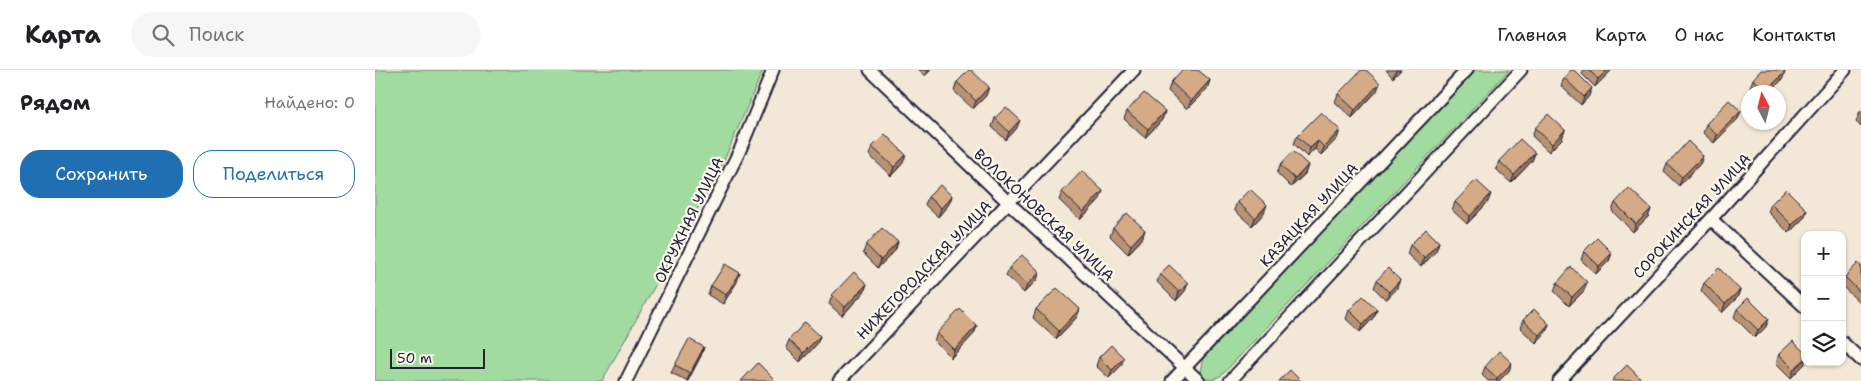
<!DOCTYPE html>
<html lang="ru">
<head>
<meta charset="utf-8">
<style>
	:root { --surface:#fff; --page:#f6f6f6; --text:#202124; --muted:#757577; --line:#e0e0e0; --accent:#1f6fb2 }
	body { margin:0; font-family:"Shantell Sans",sans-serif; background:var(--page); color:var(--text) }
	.controls { position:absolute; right:15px; bottom:15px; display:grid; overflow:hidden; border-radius:10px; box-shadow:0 1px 4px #0004 }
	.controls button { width:45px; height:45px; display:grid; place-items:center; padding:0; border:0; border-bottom:1px solid var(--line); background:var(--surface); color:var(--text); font:25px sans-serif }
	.compass { position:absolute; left:1366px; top:15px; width:45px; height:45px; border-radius:50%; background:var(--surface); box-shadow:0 1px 4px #0004; rotate:353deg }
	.scale { position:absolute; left:15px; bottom:12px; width:95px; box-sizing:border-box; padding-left:5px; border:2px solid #22223b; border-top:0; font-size:14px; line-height:18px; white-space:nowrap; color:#22223b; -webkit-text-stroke:4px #fbf7ec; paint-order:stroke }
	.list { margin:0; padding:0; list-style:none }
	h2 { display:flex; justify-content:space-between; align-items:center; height:65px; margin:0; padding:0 20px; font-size:21px }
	h2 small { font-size:16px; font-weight:400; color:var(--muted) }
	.actions { display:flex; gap:10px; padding:15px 20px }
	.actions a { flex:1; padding:11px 0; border:1px solid var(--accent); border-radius:20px; text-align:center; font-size:18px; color:var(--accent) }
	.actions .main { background:var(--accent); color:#fff }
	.icon { flex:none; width:28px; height:28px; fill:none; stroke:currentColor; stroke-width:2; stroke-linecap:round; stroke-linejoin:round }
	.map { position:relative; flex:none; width:1486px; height:311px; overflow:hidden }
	header { display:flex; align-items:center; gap:30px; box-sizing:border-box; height:70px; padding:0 25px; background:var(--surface); border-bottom:1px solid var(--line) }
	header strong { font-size:24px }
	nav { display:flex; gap:28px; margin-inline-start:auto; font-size:18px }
	.search { width:350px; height:45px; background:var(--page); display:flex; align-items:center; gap:12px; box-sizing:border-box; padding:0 18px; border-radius:28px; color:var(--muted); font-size:19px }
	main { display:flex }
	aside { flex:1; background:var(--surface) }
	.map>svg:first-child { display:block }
	.green { fill:#a2dba0; stroke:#627e6e }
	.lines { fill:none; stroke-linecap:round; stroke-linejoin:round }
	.minor-casing { stroke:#22223b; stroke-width:15 }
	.minor { stroke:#fbf7ec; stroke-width:11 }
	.wall { fill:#b79273; stroke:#22223b }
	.shaded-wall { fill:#95775e; stroke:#22223b }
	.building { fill:#d5aa86; stroke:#22223b }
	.labels { text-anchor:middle; stroke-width:4.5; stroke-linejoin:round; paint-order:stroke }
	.street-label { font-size:15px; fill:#22223b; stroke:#fbf7ec }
</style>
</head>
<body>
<header>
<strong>Карта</strong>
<div class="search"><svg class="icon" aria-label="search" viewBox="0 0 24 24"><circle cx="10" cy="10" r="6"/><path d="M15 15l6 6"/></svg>Поиск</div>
<nav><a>Главная</a><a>Карта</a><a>О нас</a><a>Контакты</a></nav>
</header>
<main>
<aside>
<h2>Рядом<small>Найдено: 0</small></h2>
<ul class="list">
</ul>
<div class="actions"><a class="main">Сохранить</a><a>Поделиться</a></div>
</aside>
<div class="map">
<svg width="1486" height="311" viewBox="0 0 1486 311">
	<rect width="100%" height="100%" fill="#f3e8d8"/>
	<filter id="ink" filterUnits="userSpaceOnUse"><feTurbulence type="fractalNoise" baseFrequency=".02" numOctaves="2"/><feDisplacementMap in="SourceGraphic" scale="10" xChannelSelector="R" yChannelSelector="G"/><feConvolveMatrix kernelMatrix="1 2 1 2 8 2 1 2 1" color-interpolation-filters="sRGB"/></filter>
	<g filter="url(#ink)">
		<!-- green -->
		<path class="green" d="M0,0H388L347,95L227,311H0Z
			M1098,0H1134L847,305L837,310L830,308L825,301L828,288Z"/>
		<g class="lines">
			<!-- minor casing -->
			<g class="minor-casing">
				<path id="minor" d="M495,0L634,133L824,311
					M1336,149L1430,237
					M1467,272L1486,290
					M251,311L365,80L398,0
					M464,311L759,0
					M797,311L1092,0
					M855,311L1146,0
					M1184,311L1336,149L1470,0"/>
			</g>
			<!-- minor -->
			<use href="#minor" class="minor"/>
		</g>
		<!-- wall -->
		<path class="wall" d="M543,0H556L550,6Z
			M1011,0H1026L1018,8Z
			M1208,0H1236L1235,2L1220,17L1207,4Z
			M1410,2L1407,10L1395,22H1380L1375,17L1378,9Z
			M1189,8L1214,26L1206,35L1186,16Z
			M835,10L832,19L812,39L793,21L796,12Z
			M582,12L611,26L598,39L579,21Z
			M1002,21L977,48L960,32L963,24Z
			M752,41H790L787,50L770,68L749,49Z
			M1486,41V57L1481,52L1484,44Z
			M620,48L642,58L631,70L617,57Z
			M1363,49L1339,73L1328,63L1331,54Z
			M1160,58L1190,60L1187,69L1174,82L1157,66Z
			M965,60L962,69L946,85L940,79L932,87L919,74L922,66Z
			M497,77L528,93L516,106L494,85Z
			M1160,83L1157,91L1136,113L1121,99L1124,91Z
			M1328,86L1325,94L1304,116L1289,102L1292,94Z
			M905,95H933L930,104L916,117L902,103Z
			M687,122L725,129L705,150L684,130Z
			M577,126L574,134L563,147L550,135L553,127Z
			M862,132L889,143L877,156L859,140Z
			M1080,132H1113L1092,154L1077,140Z
			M1240,133L1276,139L1273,147L1258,162L1237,141Z
			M1396,134L1432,140L1429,148L1414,163L1393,142Z
			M738,158L770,160L767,169L753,184L735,166Z
			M523,172L520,181L503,198L488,183L491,175Z
			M1064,172L1061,181L1046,197L1032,184L1035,175Z
			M1209,181L1237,183L1234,191L1221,204L1206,190Z
			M1486,196V234L1467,216L1470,207Z
			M634,198L662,210L649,223L631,206Z
			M785,204L813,213L810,221L801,231L782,212Z
			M1002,210L1022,218L1011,230L999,218Z
			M362,212L348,234L333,225L336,216Z
			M1182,213L1209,221L1194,236L1179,221Z
			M1329,213L1365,220L1362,228L1347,243L1326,221Z
			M492,214L489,222L467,246L454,234L457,225Z
			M661,239L702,247L681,269L658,248Z
			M1002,239L999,247L985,262L971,249L974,240Z
			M1362,239L1391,257L1380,268L1359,247Z
			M1148,250L1174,254L1171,262L1161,273L1145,258Z
			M602,256L599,264L576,288L559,271L562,263Z
			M445,266L442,274L425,292L411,278L414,270Z
			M329,277L326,286L313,311L296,303L300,295Z
			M1404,284L1430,294L1416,308L1401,293Z
			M724,287L746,296L734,308L721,296Z
			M1110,297L1134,301L1124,311H1113L1107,305Z"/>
		<!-- shaded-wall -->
		<path class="shaded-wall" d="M552,0H556L550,6Z
			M1021,0H1026L1018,8Z
			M1232,0H1236L1235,2L1220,17L1223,9Z
			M1410,2L1407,10L1395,22H1390Z
			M835,10L832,19L812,39L816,31Z
			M1005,13L1002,21L977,48L980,40Z
			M614,17L611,26L598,39L601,31Z
			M1217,18L1214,26L1206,35L1209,27Z
			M790,41L787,50L770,68L773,59Z
			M1366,41L1363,49L1339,73L1342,65Z
			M645,50L642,58L631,70L634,62Z
			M965,60L962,69L946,85L949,77Z
			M1190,60L1187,69L1174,82L1177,74Z
			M943,71L940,79L932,87L935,78Z
			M1160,83L1157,91L1136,113L1139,105Z
			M531,85L528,93L516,106L519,97Z
			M1328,86L1325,94L1304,116L1307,107Z
			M933,95L930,104L916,117L920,109Z
			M728,121L725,129L705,150L708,142Z
			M1116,124L1113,132L1092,154L1095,146Z
			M577,126L574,134L563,147L566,138Z
			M892,135L889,143L877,156L880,148Z
			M1276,139L1273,147L1258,162L1261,154Z
			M1432,140L1429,148L1414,163L1417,155Z
			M770,160L767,169L753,184L756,175Z
			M523,172L520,181L503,198L506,190Z
			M1064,172L1061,181L1046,197L1049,188Z
			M1237,183L1234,191L1221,204L1224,196Z
			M665,202L662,210L649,223L652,215Z
			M365,203L362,212L348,234L351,225Z
			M1025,210L1022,218L1011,230L1014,222Z
			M1212,212L1209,221L1194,236L1197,227Z
			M813,213L810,221L801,231L804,222Z
			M492,214L489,222L467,246L470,237Z
			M1365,220L1362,228L1347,243L1350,234Z
			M705,239L702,247L681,269L684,261Z
			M1002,239L999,247L985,262L988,254Z
			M1394,249L1391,257L1380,268L1383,260Z
			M1174,254L1171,262L1161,273L1164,265Z
			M602,256L599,264L576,288L579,280Z
			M445,266L442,274L425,292L428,283Z
			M329,277L326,286L312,311L315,303Z
			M749,288L746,296L734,308L737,300Z
			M1430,289V294L1416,308L1419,299Z
			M1137,293L1134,301L1124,311H1121L1122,308Z"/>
		<!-- building -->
		<path class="building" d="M594,0H596L614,17L601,31L582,12Z
			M807,0H823L835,10L816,31L796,12Z
			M986,0H991L1005,13L980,40L963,24Z
			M1196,0H1199L1217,18L1209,27L1189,8Z
			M1214,0H1232L1223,9Z
			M1386,0H1408L1410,2L1391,21L1378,9Z
			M769,23L790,41L773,59L752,41Z
			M1354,30L1366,41L1342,65L1331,54Z
			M631,37L645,50L634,62L620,48Z
			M946,42L965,60L949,77L943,71L935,78L922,66Z
			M1173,44L1190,60L1177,74L1160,58Z
			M510,64L531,85L519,97L497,77Z
			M1145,69L1160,83L1139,105L1124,91Z
			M1313,71L1328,86L1307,107L1292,94Z
			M918,81L933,95L920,109L905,95Z
			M707,101L728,121L708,142L687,122Z
			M1101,110L1116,124L1095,146L1080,132Z
			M565,115L577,126L566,138L553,127Z
			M1254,118L1276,139L1261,154L1240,133Z
			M875,119L892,135L880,148L862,132Z
			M1411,119L1432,140L1417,155L1396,134Z
			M752,143L770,160L756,175L738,158Z
			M507,158L523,172L506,190L491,175Z
			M1051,159L1064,172L1049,188L1035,175Z
			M1222,168L1237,183L1224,196L1209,181Z
			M647,185L665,202L652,215L634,198Z
			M1483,193L1486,196V223L1470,207Z
			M350,194L365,203L351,225L336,216Z
			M794,195L813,213L804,222L785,204Z
			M1196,197L1212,212L1197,227L1182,213Z
			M1013,198L1025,210L1014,222L1002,210Z
			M1344,198L1365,220L1350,234L1329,213Z
			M479,202L492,214L470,237L457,225Z
			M682,218L705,239L684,261L661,239Z
			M988,226L1002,239L988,254L974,240Z
			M1373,228L1394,249L1383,260L1362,239Z
			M585,239L602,256L579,280L562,263Z
			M1159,239L1174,254L1164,265L1148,250Z
			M430,252L445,266L428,283L414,270Z
			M314,269L329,277L315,303L300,295Z
			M1418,271L1430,283V289L1419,299L1404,284Z
			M736,275L749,288L737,300L724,287Z
			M1124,281L1137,293L1122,308L1110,297Z
			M383,293L399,309L397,311H366Z
			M1252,295L1268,311H1238L1237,310Z
			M915,300L926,311H904Z"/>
	</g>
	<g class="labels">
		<!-- street labels -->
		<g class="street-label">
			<text transform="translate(669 145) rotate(43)" y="5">ВОЛОКОНОВСКАЯ УЛИЦА</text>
			<text transform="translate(934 145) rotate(-47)" y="5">КАЗАЦКАЯ УЛИЦА</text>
			<text transform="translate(1317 146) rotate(-47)" y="5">СОРОКИНСКАЯ УЛИЦА</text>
			<text transform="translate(314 150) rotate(-64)" y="5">ОКРУЖНАЯ УЛИЦА</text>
			<text transform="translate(549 200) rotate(-46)" y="5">НИЖЕГОРОДСКАЯ УЛИЦА</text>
		</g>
	</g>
</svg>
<div class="controls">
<button>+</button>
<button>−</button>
<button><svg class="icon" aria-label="layers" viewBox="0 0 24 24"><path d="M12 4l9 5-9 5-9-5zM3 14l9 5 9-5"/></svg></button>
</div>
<svg class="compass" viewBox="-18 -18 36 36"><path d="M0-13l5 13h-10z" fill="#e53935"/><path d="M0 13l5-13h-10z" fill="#757577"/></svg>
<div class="scale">50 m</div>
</div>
</main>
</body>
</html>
